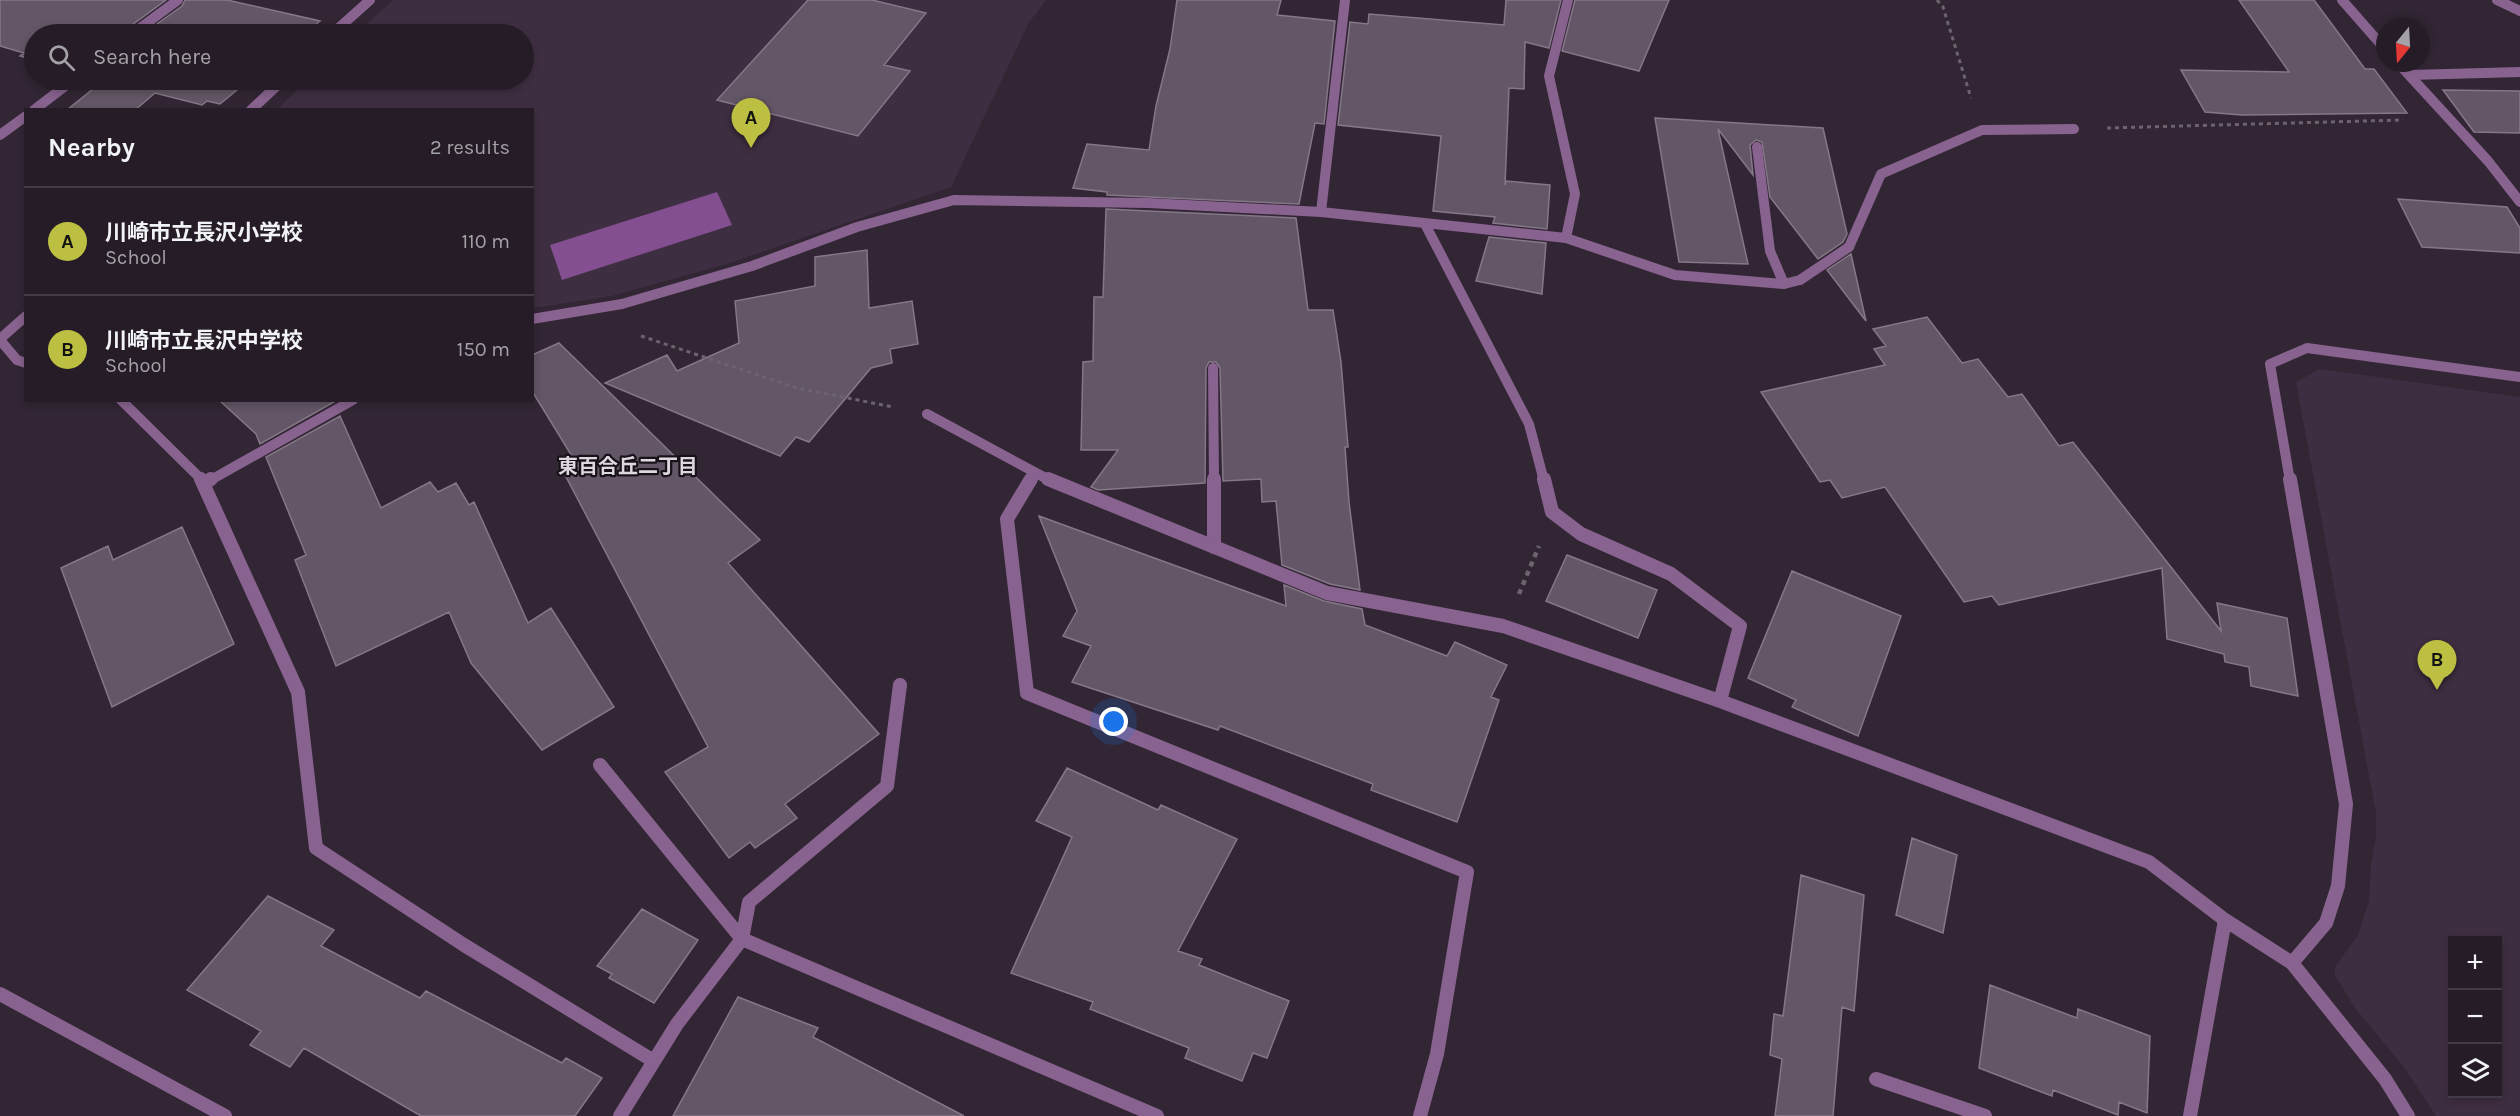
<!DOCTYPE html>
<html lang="en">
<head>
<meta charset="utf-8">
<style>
	:root { --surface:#261c27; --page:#322933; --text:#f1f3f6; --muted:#a4a1a7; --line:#423a44; --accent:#bdbf43 }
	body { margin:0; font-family:Karla,"Noto Sans JP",sans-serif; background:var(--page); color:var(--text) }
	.controls { position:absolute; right:18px; bottom:18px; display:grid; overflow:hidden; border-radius:0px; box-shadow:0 3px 9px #0003 }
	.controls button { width:54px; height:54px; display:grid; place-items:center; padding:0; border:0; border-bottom:2px solid var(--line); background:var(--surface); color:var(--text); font:30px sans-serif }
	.compass { position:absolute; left:2376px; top:18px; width:54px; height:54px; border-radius:50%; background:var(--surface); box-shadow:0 3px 9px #0003; rotate:198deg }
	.you { position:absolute; left:1114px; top:722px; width:21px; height:21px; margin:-15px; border:4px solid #fff; border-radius:50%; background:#1a73e8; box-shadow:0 0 0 9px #1a73e833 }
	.badge { display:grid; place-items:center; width:39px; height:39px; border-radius:50%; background:var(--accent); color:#111; font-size:20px; font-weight:700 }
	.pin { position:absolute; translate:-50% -50px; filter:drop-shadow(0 2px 3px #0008) }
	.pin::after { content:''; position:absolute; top:32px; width:21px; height:18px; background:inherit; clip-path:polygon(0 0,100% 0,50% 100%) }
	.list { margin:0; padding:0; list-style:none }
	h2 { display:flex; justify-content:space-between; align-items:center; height:78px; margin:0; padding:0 24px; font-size:26px }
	h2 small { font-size:20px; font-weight:400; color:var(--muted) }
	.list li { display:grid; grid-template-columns:39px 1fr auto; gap:18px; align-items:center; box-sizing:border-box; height:108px; padding:0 24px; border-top:2px solid var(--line) }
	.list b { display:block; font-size:22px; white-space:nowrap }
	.list p { margin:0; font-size:20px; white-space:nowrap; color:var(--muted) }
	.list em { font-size:20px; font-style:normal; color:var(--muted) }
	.icon { flex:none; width:33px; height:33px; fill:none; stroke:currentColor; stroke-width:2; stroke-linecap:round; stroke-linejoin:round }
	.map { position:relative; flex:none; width:2520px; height:1116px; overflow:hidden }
	.search { position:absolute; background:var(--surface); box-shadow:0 3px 9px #0003; left:24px; top:24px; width:510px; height:66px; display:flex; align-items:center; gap:15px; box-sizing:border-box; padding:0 21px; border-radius:33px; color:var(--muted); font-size:22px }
	.panel { position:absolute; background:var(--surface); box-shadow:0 3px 9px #0003; left:24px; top:108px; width:510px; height:294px; border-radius:0px }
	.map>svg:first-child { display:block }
	.built { fill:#3e2e41; fill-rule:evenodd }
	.water { fill:#844f90 }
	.building { fill:#635666; stroke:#857787; stroke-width:1.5 }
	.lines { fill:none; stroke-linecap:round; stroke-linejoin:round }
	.path-far1 { stroke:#6d636f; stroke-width:3; stroke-dasharray:4 4; stroke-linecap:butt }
	.path { stroke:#6d636f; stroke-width:4.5; stroke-dasharray:5 5; stroke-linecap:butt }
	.lane-far1 { stroke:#88638f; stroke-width:10 }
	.lane { stroke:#88638f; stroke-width:14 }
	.street-far1 { stroke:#88638f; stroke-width:10 }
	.street { stroke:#88638f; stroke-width:14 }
	.labels { text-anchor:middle; stroke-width:4.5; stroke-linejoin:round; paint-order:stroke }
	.neighbourhood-label { font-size:20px; font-weight:bold; fill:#dfd7e0; stroke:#171218 }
</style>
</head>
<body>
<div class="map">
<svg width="2520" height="1116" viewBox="0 0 2520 1116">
	<rect width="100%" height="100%" fill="#322634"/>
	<!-- built -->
	<path class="built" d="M393,0H1046L1028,24L951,187L730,263L612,296L533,308L532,110H276L308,80H524V34H356Z
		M2320,369L2520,397V1116H2436L2404,1067L2355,1008L2335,975V967L2358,935L2369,901L2371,865L2376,837V813L2296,382ZM2452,940H2498V1094H2452Z"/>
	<!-- water -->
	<path class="water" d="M717,192L732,225L562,280L550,245Z"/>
	<!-- building -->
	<path class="building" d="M0,0H166L128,28L125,34H34V60L20,56L24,53L0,46Z
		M185,0H227L320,21L304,34H143L182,6Z
		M808,0H872L926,13L884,65L910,71L858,136L717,100Z
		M1177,0H1281L1277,15L1335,21L1324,124L1315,123L1299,204L1107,195V192L1073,188L1087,144L1149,150L1156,106L1170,49Z
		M1506,0H1561L1549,48L1525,42L1524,89L1509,88L1505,185L1506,181L1550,185L1547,229L1493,223L1495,217L1433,211L1441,136L1338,125L1350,22L1368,24L1369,14L1504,25Z
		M1575,0H1669L1639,71L1562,51Z
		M2239,0H2314L2365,69H2374L2407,113L2242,115L2205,112L2181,70L2289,72Z
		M104,80H249L220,104L207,101L202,105L155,93L135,110H67Z
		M2443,90L2520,91V133L2474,132Z
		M1655,118L1823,128L1847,234L1843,242L1818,259L1770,197L1762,142L1756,140L1750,145L1753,175L1718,129L1748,264L1679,262Z
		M2398,199L2507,207L2520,228V253L2422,247Z
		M1106,209L1296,218L1308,310H1333L1341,362L1348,447H1345L1349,502L1360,590L1330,584L1282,565L1276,501L1262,502L1261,479L1223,481L1220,368L1216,362H1209L1206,368L1205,483L1098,490L1091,487L1118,450H1081L1083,362L1093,361L1094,297H1103Z
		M1489,237L1546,243L1542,294L1476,281Z
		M867,250L869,308L912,301L918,344L890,349L892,363L871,368L809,442L796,437L780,456L605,383L667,355L677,371L739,343L735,301L815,286V257Z
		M1851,254L1866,321L1827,270Z
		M1927,317L1962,363L1978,359L2008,397L2022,394L2059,446L2073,442L2221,631L2217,603L2287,618L2298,696L2251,686L2249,667L2225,662L2224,654L2167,639L2162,568L1999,605L1992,596L1964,602L1885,487L1842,498L1830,480L1820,482L1761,392L1885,365L1874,349L1886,346L1873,329Z
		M559,343L760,540L728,563L879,734L785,804L797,818L755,848L750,842L729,858L665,772L708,747L564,473L578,466L532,391V355Z
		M219,400H333L334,402L260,444L256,434Z
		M340,416L381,508L430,482L438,492L456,483L469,505L474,502L528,623L551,608L614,707L542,750L471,663L449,612L336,666L295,560L306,555L266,457Z
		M1039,516L1286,606L1284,585L1324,601L1362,609L1365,625L1447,656L1455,642L1507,665L1491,697L1499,700L1457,822L1371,790L1373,784L1220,726L1218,730L1072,682L1091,646L1063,636L1077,611Z
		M182,527L234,644L112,707L61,568L108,546L113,560Z
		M1567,555L1657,590L1638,638L1546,601Z
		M1792,571L1901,616L1858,736L1792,707L1796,700L1748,678Z
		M1067,768L1158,810L1161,805L1237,839L1178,951L1202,959L1199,965L1289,1001L1267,1058L1253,1053L1242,1081L1185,1058L1189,1048L1090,1009L1093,1002L1011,973L1072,837L1036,821Z
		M1912,838L1957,855L1943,933L1896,915Z
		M1801,875L1864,895L1854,1011L1842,1007L1833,1116H1775L1782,1059L1770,1055L1774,1014L1783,1016Z
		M268,896L334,930L321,946L420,998L426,991L562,1063L566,1058L602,1078L575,1116H421L304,1048L290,1067L250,1045L261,1031L187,990Z
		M642,909L698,940L654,1003L609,978L612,974L597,966Z
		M1990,985L2077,1018L2078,1009L2150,1036L2147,1113L2119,1102L2118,1115L2053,1090L2052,1096L1979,1068Z
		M738,997L818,1028L813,1037L964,1116H673Z"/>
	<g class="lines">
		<!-- path-far1 -->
		<path class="path-far1" d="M1937,0L1943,7L1971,98
			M2107,128L2403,120
			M641,336L797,388L893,407"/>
		<!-- path -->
		<path class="path" d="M1519,594L1539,546"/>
		<!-- lane-far1 -->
		<path class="lane-far1" d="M2497,0L2520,11
			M2410,75L2520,72
			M1757,147L1770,251L1784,284
			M1849,247L1881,174L1982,130L2074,129
			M0,340L17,360L26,363
			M1213,368L1214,481
			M121,400L203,481"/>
		<!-- lane -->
		<path class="lane" d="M201,479L298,692L316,848L464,945L652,1060
			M1214,479V547
			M600,765L742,939
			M1876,1079L1985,1116"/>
		<!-- street-far1 -->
		<path class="street-far1" d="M2342,0L2385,49
			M132,34L178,0
			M332,34L370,0
			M2398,63L2488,161L2520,202
			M34,110L73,80
			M251,110L283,80
			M0,135L26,116
			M1321,212L1345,0
			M1425,224L1529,424L1544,481
			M1566,238L1575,194L1549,76L1568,0
			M532,319L622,304L752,266L857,227L954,200L1148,203L1321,212L1566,238L1675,275L1784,284L1800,280L1849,247
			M0,339L26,316
			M927,414L1051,481
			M209,481L353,400
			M1030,481L1034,474
			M2290,481L2270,364L2307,348L2520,377"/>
		<!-- street -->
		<path class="street" d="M1031,479L1007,519L1027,693L1467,872L1437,1054L1420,1116
			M1048,479L1327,593L1503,626L1720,701L2149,862L2225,920L2292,963L2385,1079L2408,1116
			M1544,479L1552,512L1581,534L1671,574L1740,626L1720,701
			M2290,479L2346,804L2338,886L2326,923L2292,963
			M205,483L211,479
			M742,939L749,902L887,786L900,685
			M0,994L225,1116
			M620,1116L677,1024L742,939L1157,1116
			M2190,1116L2225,920"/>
	</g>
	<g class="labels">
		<!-- neighbourhood labels -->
		<g class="neighbourhood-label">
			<text x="628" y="473">東百合丘二丁目</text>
		</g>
	</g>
</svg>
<div class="controls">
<button>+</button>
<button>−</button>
<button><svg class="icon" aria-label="layers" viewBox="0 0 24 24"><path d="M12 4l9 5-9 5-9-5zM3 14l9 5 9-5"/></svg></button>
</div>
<svg class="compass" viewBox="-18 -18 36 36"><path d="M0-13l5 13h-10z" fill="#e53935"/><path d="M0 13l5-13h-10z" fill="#a4a1a7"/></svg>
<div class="you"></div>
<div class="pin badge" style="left:751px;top:148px">A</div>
<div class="pin badge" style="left:2437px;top:690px">B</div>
<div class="search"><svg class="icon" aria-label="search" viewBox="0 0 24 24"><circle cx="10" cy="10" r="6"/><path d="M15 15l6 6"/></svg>Search here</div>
<section class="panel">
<h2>Nearby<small>2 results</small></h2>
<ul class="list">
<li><span class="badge">A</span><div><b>川崎市立長沢小学校</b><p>School</p></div><em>110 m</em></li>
<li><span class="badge">B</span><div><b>川崎市立長沢中学校</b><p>School</p></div><em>150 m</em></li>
</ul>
</section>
</div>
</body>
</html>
